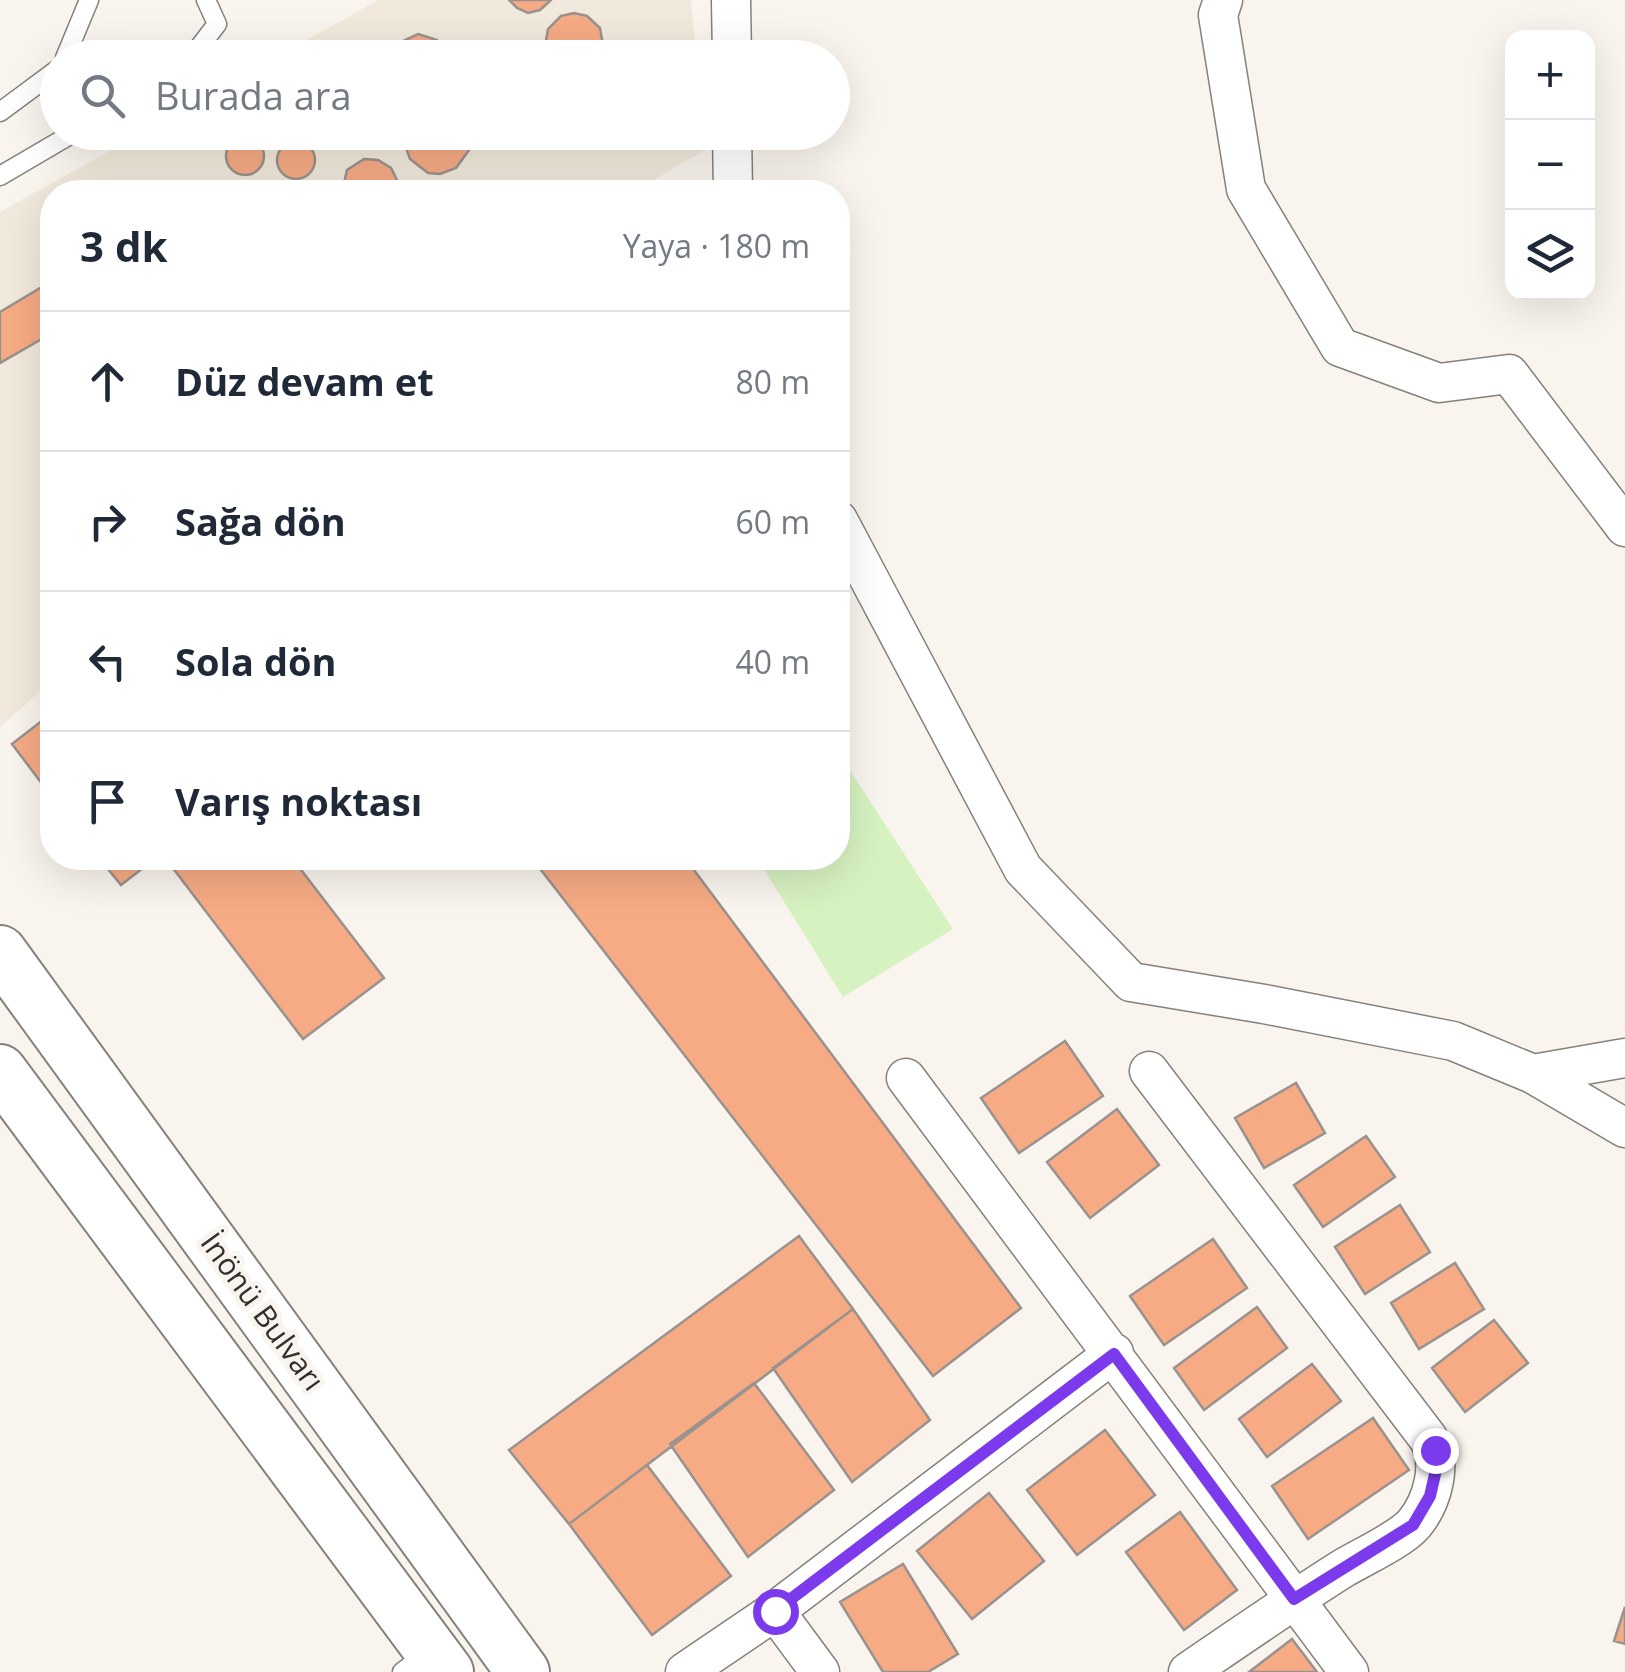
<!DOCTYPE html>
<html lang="tr">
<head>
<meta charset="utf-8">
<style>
	:root { --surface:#fff; --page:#f2f2f3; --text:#1f2937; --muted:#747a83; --line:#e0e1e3 }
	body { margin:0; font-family:"Open Sans",sans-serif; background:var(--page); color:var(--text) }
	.controls { position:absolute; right:30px; top:30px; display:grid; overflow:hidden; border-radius:20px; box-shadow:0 10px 40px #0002 }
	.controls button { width:90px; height:90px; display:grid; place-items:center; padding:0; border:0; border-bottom:2px solid var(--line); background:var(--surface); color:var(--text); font:50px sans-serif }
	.stop { position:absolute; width:30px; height:30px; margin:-22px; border:8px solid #7c3aed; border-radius:50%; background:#fff }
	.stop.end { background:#7c3aed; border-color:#fff; box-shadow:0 2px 10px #0008 }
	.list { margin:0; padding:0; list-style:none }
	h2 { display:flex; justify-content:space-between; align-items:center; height:130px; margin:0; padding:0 40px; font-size:42px }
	h2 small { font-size:32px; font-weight:400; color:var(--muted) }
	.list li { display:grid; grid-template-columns:65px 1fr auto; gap:30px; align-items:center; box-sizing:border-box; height:140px; padding:0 40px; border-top:2px solid var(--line) }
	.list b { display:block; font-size:38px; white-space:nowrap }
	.list em { font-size:32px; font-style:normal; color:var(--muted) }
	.icon { flex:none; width:55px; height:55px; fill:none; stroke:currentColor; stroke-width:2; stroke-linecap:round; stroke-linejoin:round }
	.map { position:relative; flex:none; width:1625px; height:1672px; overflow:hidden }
	.search { position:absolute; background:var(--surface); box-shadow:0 10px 40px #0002; left:40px; top:40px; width:810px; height:110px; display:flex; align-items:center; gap:25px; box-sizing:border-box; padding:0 35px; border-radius:55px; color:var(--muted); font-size:38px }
	.panel { position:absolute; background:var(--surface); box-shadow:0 10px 40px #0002; left:40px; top:180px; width:810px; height:690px; border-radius:40px }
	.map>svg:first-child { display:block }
	.built { fill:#f1e9db }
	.green { fill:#d7f2c1 }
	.building { fill:#f6ab84; stroke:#9a928e; stroke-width:2.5 }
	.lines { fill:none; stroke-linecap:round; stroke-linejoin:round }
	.lane-casing { stroke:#85817b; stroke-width:21 }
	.street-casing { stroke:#85817b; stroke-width:41 }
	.secondary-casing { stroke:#85817b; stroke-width:56 }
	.lane { stroke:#fff; stroke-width:18 }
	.street { stroke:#fff; stroke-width:38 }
	.secondary { stroke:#fff; stroke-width:52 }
	.route { stroke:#7c3aed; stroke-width:12 }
	.labels { text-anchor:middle; stroke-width:10; stroke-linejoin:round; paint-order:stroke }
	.street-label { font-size:30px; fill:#32302d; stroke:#f9f4ed }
</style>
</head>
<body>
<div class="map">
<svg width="1625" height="1672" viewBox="0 0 1625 1672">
	<rect width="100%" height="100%" fill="#f9f4ed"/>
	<!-- built -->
	<path class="built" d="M378,0H691L696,57L275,58Z
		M142,133H702L703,151L634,192H52V681L0,727V212Z"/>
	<!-- green -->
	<path class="green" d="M842,758L953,929L843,997L757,858H838V761Z"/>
	<!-- building -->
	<path class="building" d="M509,0H551L540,10L528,13L517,8Z
		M574,13L587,16L600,28L603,45L599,58H549L545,46L548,29L561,16Z
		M418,34L437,40L448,58H392L401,42Z
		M406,132H470L469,150L456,168L440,174L428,173L410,159L406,148Z
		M226 156a19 19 0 1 1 38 0a19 19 0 1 1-38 0Z
		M277 160a19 19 0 1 1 38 0a19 19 0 1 1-38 0Z
		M364,159L378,160L391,168L397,180L398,192H342L347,170Z
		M219,183H230L240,192H206Z
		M52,281V333L0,363V312Z
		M52,713V797L12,744Z
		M99,858H156L121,885Z
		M176,858H292L384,978L303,1039L169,863Z
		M552,858H685L1021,1308L933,1376L538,866Z
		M1065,1041L1103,1096L1019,1153L981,1098Z
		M1296,1083L1325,1133L1264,1168L1235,1118Z
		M1117,1109L1159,1165L1090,1218L1047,1162Z
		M1366,1136L1395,1177L1323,1227L1294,1185Z
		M1400,1205L1430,1252L1365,1294L1335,1247Z
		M799,1236L853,1309L569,1524L509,1450Z
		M1213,1239L1247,1288L1164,1345L1130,1296Z
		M1455,1263L1484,1309L1419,1349L1391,1303Z
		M1257,1307L1287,1348L1204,1410L1174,1368Z
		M853,1309L930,1420L852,1482L773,1368Z
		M1494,1320L1528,1363L1465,1412L1432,1368Z
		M1312,1364L1341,1401L1267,1457L1239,1419Z
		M754,1383L834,1490L748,1557L670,1444Z
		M1373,1418L1409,1470L1308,1539L1272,1486Z
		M1105,1430L1155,1495L1077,1555L1027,1490Z
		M647,1465L731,1576L652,1635L569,1524Z
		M989,1493L1044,1561L972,1619L917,1551Z
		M1180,1512L1237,1590L1184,1630L1126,1552Z
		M903,1564L958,1654L928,1672H883L840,1602Z
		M1625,1607V1644L1614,1641Z
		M1292,1639L1317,1672H1249Z"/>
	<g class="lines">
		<!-- lane casing -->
		<g class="lane-casing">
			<path id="lane" d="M65,58L89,0
				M191,58L217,24L206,0
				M0,112L58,69
				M0,176L75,132
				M402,1672L426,1654"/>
		</g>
		<!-- street casing -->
		<g class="street-casing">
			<path id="street" d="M731,0L732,58
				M1223,0L1218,15L1246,189L1340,347L1439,383L1509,374L1625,527
				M732,132L733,192
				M838,520L1023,869L1131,982L1264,1004L1453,1041L1533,1074L1625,1058
				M1149,1071L1428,1438C1443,1463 1433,1501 1414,1524C1400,1540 1362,1557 1342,1569C1290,1602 1239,1637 1188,1672
				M1533,1074L1625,1128
				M906,1078L1349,1672
				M775,1611L820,1672
				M685,1672L775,1611L1114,1353"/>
		</g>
		<!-- secondary casing -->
		<g class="secondary-casing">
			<path id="secondary" d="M0,952L523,1672
				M0,1071L447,1672"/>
		</g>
		<!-- lane -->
		<use href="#lane" class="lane"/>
		<!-- street -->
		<use href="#street" class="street"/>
		<!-- secondary -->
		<use href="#secondary" class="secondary"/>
	</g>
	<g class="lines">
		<!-- route -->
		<path class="route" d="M775,1611L1114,1354L1294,1599L1413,1525L1430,1496L1436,1470L1435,1450"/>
	</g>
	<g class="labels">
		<!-- street labels -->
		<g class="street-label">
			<text transform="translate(262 1312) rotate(54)" y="10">İnönü Bulvarı</text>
		</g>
	</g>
</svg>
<div class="controls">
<button>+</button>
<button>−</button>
<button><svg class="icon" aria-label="layers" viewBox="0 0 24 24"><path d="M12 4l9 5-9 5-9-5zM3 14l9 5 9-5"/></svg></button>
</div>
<div class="stop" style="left:775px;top:1611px"></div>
<div class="stop end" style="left:1435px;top:1450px"></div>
<div class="search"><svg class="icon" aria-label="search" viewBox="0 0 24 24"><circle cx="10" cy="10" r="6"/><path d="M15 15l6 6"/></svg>Burada ara</div>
<section class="panel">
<h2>3 dk<small>Yaya · 180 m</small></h2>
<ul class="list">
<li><svg class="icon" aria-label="ahead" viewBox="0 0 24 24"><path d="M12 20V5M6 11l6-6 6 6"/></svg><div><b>Düz devam et</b></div><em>80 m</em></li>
<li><svg class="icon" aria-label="right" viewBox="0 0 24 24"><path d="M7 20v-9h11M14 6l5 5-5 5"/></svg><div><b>Sağa dön</b></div><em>60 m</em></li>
<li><svg class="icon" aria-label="left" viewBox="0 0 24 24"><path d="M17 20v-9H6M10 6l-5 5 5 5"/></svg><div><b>Sola dön</b></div><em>40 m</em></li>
<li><svg class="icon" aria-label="arrive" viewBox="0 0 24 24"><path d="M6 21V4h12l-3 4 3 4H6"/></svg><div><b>Varış noktası</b></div></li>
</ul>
</section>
</div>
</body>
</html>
